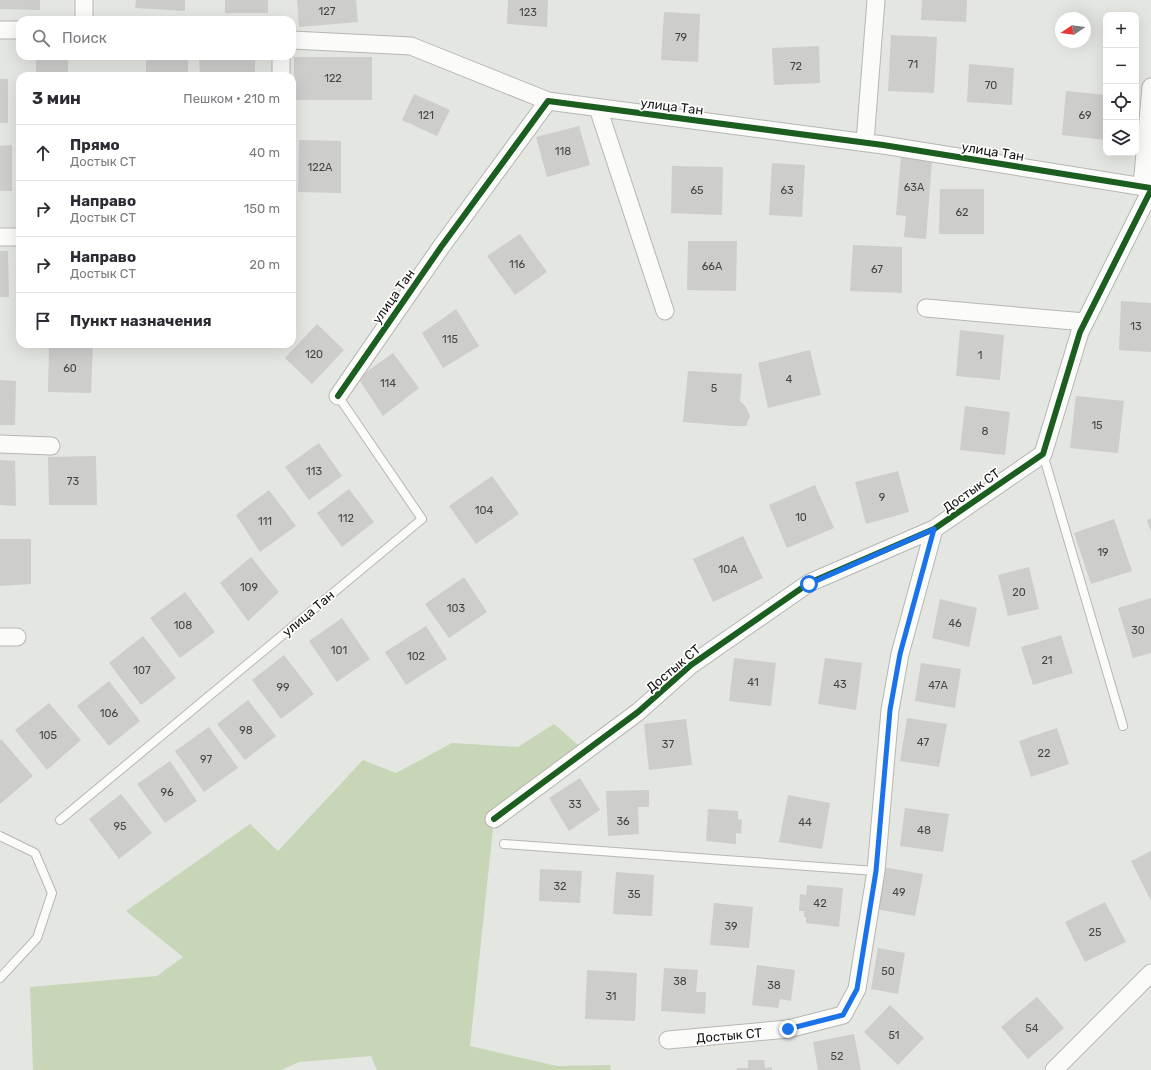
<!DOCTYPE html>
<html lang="ru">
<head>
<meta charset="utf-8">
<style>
	:root { --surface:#fff; --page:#f7f7f7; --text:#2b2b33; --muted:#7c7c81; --line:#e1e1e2 }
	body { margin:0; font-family:Rubik,sans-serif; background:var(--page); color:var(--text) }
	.controls { position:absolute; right:12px; top:12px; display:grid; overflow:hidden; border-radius:8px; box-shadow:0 4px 16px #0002 }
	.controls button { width:36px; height:36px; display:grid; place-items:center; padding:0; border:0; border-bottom:1px solid var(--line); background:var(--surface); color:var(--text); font:20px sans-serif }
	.compass { position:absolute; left:1055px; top:12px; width:36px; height:36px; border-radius:50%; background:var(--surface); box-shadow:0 4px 16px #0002; rotate:257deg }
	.stop { position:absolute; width:12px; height:12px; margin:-9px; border:3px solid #1a73e8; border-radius:50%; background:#fff }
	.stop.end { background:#1a73e8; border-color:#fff; box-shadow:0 1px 4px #0008 }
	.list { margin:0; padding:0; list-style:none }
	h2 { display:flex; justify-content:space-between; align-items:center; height:52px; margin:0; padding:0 16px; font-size:17px }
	h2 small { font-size:13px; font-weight:400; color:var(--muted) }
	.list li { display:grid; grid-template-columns:26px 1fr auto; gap:12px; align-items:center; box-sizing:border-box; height:56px; padding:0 16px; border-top:1px solid var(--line) }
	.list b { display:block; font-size:15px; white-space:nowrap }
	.list p { margin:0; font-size:13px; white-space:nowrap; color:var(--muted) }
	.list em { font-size:13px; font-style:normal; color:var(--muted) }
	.icon { flex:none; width:22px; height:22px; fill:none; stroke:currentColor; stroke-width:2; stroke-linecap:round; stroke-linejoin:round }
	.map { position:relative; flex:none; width:1151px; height:1070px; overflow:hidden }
	.search { position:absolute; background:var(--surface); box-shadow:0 4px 16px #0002; left:16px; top:16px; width:280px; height:44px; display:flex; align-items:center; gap:10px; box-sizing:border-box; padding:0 14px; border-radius:12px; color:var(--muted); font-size:15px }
	.panel { position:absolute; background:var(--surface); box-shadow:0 4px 16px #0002; left:16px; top:72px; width:280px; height:276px; border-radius:12px }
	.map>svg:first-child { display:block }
	.green { fill:#c7d6b6 }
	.building { fill:#cdcdcc }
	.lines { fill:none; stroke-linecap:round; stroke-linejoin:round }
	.service-casing { stroke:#b6b7b4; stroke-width:10 }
	.minor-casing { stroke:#b6b7b4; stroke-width:19 }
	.service { stroke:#fbfbfa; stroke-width:8 }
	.minor { stroke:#fbfbfa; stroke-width:17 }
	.cycleway-casing { stroke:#fff; stroke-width:8 }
	.cycleway { stroke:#1b5e20; stroke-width:6 }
	.route { stroke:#1a73e8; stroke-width:5 }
	.labels { text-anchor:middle; stroke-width:3.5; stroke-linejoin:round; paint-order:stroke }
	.number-label { font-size:11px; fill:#454644 }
	.street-label { font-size:13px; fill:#141513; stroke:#fff }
</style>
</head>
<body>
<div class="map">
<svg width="1151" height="1070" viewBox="0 0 1151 1070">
	<rect width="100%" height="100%" fill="#e4e6e1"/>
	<!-- green -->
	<path class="green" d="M554,724L583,749L494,819L470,1046L557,1066L610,1065L611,1070H377L371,1056L299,1062L281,1070H33L30,987L157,976L183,957L126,911L250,824L278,851L363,760L396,773L452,743L518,747Z"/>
	<!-- building -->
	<path class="building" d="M0,0H40V10L0,9Z
		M136,0H185V11L135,8Z
		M225,0H268V13H225Z
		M297,0H356L358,22L299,27Z
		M508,0H548L547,27L507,24Z
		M922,0H967L966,22L921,20Z
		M664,12L700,14L698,62L661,60Z
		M891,35L937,37L934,93L888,91Z
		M819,46L820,83L774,85L772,48Z
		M36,56H68V76H36Z
		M146,56H188V76H146Z
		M199,56H255V76H200Z
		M294,57H372V100H294Z
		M969,64L1014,68L1012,105L967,102Z
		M0,79H8V123H0Z
		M1066,91L1106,95V140L1062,135Z
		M414,94L450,110L437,136L402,120Z
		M579,126L590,165L547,177L536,137Z
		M299,140L341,141V193L298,192Z
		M12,145V191H0V146Z
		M901,157L932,160L926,239L904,237L906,216L896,215Z
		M772,163L805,165L802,217L769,215Z
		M672,166L723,167L722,215L671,213Z
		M940,189H984V234H939Z
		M520,234L547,272L515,295L487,256Z
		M688,241H737L736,291L687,290Z
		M853,245L902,247V293L850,291Z
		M0,251H8L9,297H0Z
		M1121,301L1151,303V352L1119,350Z
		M456,309L479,346L443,368L422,333Z
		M317,324L344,350L312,384L285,358Z
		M960,330L1004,335L1000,380L956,376Z
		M49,344H93L91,393L48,392Z
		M810,350L821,395L768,408L758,363Z
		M393,353L419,388L383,416L358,378Z
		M688,371L742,374L740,401L746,407L750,416L746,426H734L683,422Z
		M0,380L16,381L15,425H0Z
		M1076,396L1124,401L1118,453L1070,448Z
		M965,406L1010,412L1005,455L960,450Z
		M319,443L342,476L309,500L285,467Z
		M96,456L97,505H49L48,457Z
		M0,460L15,461L16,506L0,505Z
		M898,471L909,512L866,524L855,482Z
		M492,476L519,514L476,544L449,506Z
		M815,485L834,528L787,548L769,505Z
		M349,489L374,522L342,547L317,513Z
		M269,490L296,526L260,552L236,515Z
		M1151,518V532L1147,520Z
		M1114,519L1132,571L1091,584L1074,533Z
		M743,536L763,578L713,602L693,559Z
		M0,539H31V584L0,586Z
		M251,557L279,592L248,621L220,583Z
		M1029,567L1039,609L1008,616L998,575Z
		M464,577L487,612L449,638L425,604Z
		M185,592L215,632L180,658L150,618Z
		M1151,598V653L1133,658L1118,608Z
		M940,599L977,608L969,647L932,638Z
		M342,618L370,659L337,682L309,641Z
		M426,626L447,659L406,685L385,652Z
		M1061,635L1073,673L1033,685L1021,647Z
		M143,636L176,678L141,705L109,663Z
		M284,655L314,694L281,719L252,680Z
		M734,658L776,663L771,706L729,701Z
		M825,658L862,663L856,710L818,704Z
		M921,663L961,669L955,708L915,701Z
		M109,681L140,721L109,746L77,706Z
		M248,700L276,736L245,760L217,724Z
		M49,703L81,740L47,770L15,730Z
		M907,718L947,724L939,767L900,761Z
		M686,719L692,765L649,770L644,724Z
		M209,727L238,768L204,792L175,751Z
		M1057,728L1069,764L1031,777L1019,741Z
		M1,739L33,776L0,804V741Z
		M170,761L197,801L165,823L137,784Z
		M580,778L600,810L569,831L549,798Z
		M649,790V807H638L639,834L608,836L606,791Z
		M121,794L152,833L119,859L89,819Z
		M788,795L830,803L822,849L779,842Z
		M905,808L949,814L943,852L900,846Z
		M708,809L738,811V819L742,820L741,834L736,833V844L706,841Z
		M1151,851V901L1131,861Z
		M883,867L923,874L915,916L876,909Z
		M540,869L582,871L580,903L539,901Z
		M616,872L654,875L652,916L613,914Z
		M807,885L843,888L839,927L806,923V917H804V911H799L800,894L806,895Z
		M1105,902L1126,942L1085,962L1065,922Z
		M714,903L753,907L749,948L710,945Z
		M878,948L905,953L898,994L871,989Z
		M757,965L795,970L791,1001L780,999L778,1008L752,1005Z
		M664,968L698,970L696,992H706L705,1014L661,1011Z
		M587,970L637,973L635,1021L585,1019Z
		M1037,997L1064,1028L1028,1059L1001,1027Z
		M890,1005L924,1038L898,1065L864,1032Z
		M854,1034L861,1070H818L813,1042Z
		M748,1060H764L765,1068L772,1067V1070H737V1068H748Z"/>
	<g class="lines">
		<!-- service casing -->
		<g class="service-casing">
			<path id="service" d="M1043,454L1123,726
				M60,820L422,519L338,396
				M0,836L35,853L52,893L37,938L0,978
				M504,844L876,871"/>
		</g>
		<!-- minor casing -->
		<g class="minor-casing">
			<path id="minor" d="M84,20V0
				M0,30H20
				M292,40L411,46L548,101
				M281,56V76
				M598,108L665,311
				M865,142L876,0
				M1142,186L1151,87
				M0,237H20
				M926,308L1085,322
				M338,396L441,247L548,101L883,145L1151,188
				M0,444L51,446
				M0,637H17
				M494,819L638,712L691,665L809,583L934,529L1043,454L1080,332L1151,190
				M668,1040L788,1029L843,1015L857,989L876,871L890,710L900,654L934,529
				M1054,1070L1151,973"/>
		</g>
		<!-- service -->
		<use href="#service" class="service"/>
		<!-- minor -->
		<use href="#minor" class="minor"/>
		<!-- cycleway casing -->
		<g class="cycleway-casing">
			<path id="cycleway" d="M338,396L441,247L548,101L883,145L1151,188
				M494,819L638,712L691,665L809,583L934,529L1043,454L1080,332L1151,190"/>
		</g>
		<!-- cycleway -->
		<use href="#cycleway" class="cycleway"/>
	</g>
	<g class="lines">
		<!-- route -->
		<path class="route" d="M788,1029L843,1015L857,989L876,871L890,710L900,654L934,529L809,584"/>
	</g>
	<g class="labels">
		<!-- number labels -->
		<g class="number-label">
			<text x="327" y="15">127</text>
			<text x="528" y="16">123</text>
			<text x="681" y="41">79</text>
			<text x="913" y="68">71</text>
			<text x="796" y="70">72</text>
			<text x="333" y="82">122</text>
			<text x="991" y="89">70</text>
			<text x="426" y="119">121</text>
			<text x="1085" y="119">69</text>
			<text x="563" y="155">118</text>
			<text x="320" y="171">122А</text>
			<text x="914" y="191">63А</text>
			<text x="697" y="194">65</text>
			<text x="787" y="194">63</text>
			<text x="962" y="216">62</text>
			<text x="517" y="268">116</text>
			<text x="712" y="270">66А</text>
			<text x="877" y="273">67</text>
			<text x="1136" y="330">13</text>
			<text x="450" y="343">115</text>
			<text x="314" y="358">120</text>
			<text x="980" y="359">1</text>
			<text x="70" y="372">60</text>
			<text x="789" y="383">4</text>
			<text x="388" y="387">114</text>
			<text x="714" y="392">5</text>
			<text x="1097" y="429">15</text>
			<text x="985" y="435">8</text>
			<text x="314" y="475">113</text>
			<text x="73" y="485">73</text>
			<text x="882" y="501">9</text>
			<text x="484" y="514">104</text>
			<text x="801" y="521">10</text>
			<text x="346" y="522">112</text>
			<text x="265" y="525">111</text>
			<text x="1103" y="556">19</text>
			<text x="728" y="573">10А</text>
			<text x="249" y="591">109</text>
			<text x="1019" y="596">20</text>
			<text x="456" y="612">103</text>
			<text x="955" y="627">46</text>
			<text x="183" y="629">108</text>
			<text x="1138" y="634">30</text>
			<text x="339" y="654">101</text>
			<text x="416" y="660">102</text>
			<text x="1047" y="664">21</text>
			<text x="142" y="674">107</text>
			<text x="753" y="686">41</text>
			<text x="840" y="688">43</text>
			<text x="938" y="689">47А</text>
			<text x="283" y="691">99</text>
			<text x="109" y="717">106</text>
			<text x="246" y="734">98</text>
			<text x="48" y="739">105</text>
			<text x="923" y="746">47</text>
			<text x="668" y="748">37</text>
			<text x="1044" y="757">22</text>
			<text x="206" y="763">97</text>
			<text x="167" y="796">96</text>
			<text x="575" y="808">33</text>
			<text x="623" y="825">36</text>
			<text x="805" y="826">44</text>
			<text x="120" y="830">95</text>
			<text x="924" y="834">48</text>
			<text x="560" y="890">32</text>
			<text x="899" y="896">49</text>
			<text x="634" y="898">35</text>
			<text x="820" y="907">42</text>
			<text x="731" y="930">39</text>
			<text x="1095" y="936">25</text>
			<text x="888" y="975">50</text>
			<text x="680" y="985">38</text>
			<text x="774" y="989">38</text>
			<text x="611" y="1000">31</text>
			<text x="1032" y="1032">54</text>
			<text x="894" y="1039">51</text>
			<text x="837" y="1060">52</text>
		</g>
		<!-- street labels -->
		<g class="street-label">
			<text transform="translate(672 106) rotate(7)" y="5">улица Тан</text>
			<text transform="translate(993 151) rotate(9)" y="5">улица Тан</text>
			<text transform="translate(393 296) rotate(-55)" y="5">улица Тан</text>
			<text transform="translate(971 490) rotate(-35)" y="5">Достык СТ</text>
			<text transform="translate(308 613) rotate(-40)" y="5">улица Тан</text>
			<text transform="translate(673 668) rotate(-40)" y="5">Достык СТ</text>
			<text transform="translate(729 1035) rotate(-5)" y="5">Достык СТ</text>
		</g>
	</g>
</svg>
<div class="controls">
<button>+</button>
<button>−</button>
<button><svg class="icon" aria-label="locate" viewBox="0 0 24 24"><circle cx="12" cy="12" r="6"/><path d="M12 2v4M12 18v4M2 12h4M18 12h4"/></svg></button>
<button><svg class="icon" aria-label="layers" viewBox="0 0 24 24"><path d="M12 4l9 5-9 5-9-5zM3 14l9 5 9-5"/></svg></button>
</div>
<svg class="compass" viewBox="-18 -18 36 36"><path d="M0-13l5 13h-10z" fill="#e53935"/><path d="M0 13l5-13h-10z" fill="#7c7c81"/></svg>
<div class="stop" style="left:809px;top:584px"></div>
<div class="stop end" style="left:788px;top:1029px"></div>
<div class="search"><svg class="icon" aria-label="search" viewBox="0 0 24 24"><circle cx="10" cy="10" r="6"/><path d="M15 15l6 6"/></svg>Поиск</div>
<section class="panel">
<h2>3 мин<small>Пешком · 210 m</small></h2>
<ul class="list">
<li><svg class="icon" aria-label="ahead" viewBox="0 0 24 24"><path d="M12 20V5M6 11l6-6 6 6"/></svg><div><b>Прямо</b><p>Достык СТ</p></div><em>40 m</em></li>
<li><svg class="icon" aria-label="right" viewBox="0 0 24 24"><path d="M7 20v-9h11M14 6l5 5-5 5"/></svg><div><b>Направо</b><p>Достык СТ</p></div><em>150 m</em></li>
<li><svg class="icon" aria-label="right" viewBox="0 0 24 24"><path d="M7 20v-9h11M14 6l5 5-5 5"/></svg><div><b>Направо</b><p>Достык СТ</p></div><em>20 m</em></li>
<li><svg class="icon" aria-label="arrive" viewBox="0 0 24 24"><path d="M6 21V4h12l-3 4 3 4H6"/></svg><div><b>Пункт назначения</b></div></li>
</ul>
</section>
</div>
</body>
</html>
